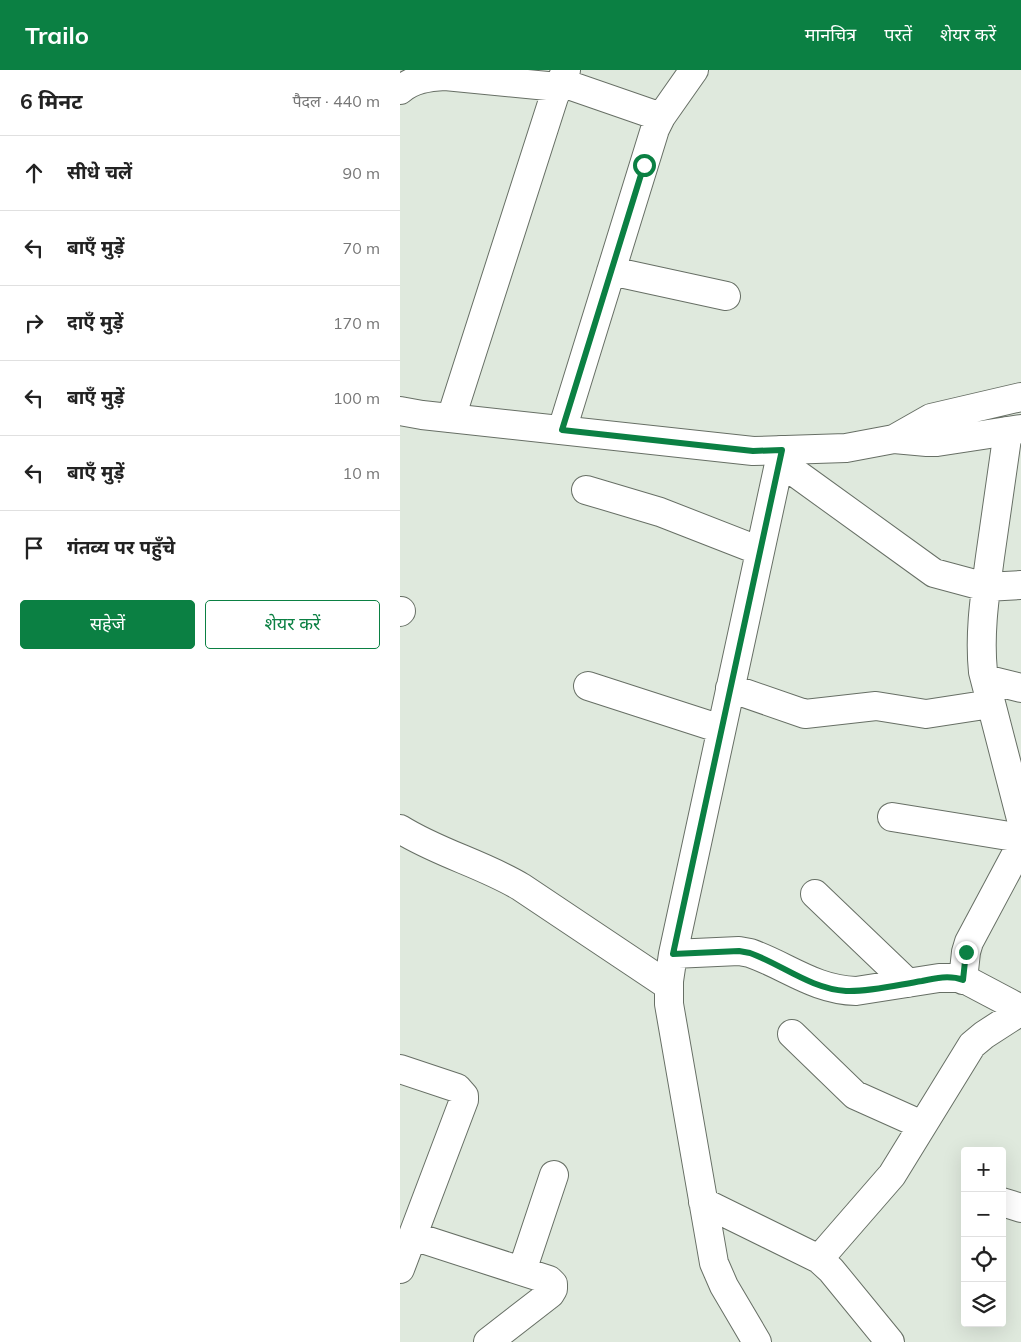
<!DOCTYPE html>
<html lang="hi">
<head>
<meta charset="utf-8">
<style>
	:root { --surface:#fff; --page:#f2f2f2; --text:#222; --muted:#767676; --line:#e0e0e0; --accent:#0b8043 }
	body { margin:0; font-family:Mulish,"Noto Sans Devanagari",sans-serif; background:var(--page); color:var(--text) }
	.controls { position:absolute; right:15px; bottom:15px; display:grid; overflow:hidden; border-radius:5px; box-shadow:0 5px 20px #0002 }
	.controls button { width:45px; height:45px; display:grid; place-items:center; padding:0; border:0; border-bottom:1px solid var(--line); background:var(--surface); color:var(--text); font:25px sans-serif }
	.stop { position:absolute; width:15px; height:15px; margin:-11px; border:4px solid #0b8043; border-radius:50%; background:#fff }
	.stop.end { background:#0b8043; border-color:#fff; box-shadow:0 1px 5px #0008 }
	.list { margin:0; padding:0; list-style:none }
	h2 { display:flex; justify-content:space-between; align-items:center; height:65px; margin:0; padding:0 20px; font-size:21px }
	h2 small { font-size:16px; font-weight:400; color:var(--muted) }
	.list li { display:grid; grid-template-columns:32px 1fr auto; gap:15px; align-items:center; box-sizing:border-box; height:75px; padding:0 20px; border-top:1px solid var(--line) }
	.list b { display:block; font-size:19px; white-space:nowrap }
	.list em { font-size:16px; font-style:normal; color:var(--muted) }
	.actions { display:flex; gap:10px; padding:15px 20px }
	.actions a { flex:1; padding:11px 0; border:1px solid var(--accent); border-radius:5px; text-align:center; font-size:18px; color:var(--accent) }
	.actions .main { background:var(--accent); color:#fff }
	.icon { flex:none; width:28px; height:28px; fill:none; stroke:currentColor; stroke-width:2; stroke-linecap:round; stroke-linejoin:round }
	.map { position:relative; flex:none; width:621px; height:1272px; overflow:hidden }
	header { display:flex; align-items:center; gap:30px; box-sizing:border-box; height:70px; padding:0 25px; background:var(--accent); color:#fff }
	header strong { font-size:24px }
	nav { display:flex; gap:28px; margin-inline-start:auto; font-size:18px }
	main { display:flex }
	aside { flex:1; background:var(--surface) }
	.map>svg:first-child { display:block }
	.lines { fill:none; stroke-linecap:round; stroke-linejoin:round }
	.minor-casing { stroke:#676f65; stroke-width:30 }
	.major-casing { stroke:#676f65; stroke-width:30 }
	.minor { stroke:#fff; stroke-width:28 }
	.major { stroke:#fff; stroke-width:28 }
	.route { stroke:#0b8043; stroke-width:6 }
</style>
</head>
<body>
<header>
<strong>Trailo</strong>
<nav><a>मानचित्र</a><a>परतें</a><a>शेयर करें</a></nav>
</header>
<main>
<aside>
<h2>6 मिनट<small>पैदल · 440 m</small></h2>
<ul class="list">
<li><svg class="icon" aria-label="ahead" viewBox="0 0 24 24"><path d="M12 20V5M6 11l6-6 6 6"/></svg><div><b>सीधे चलें</b></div><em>90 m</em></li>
<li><svg class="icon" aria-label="left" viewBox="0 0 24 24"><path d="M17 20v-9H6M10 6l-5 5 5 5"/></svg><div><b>बाएँ मुड़ें</b></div><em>70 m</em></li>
<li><svg class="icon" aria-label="right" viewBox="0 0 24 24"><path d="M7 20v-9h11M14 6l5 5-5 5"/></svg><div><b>दाएँ मुड़ें</b></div><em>170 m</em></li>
<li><svg class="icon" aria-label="left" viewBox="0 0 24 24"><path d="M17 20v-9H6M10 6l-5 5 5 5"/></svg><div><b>बाएँ मुड़ें</b></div><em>100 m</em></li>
<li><svg class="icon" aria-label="left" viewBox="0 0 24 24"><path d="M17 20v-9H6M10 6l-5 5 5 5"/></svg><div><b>बाएँ मुड़ें</b></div><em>10 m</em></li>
<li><svg class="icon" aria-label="arrive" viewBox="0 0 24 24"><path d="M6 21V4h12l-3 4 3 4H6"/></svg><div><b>गंतव्य पर पहुँचे</b></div></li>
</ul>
<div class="actions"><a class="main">सहेजें</a><a>शेयर करें</a></div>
</aside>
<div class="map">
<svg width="621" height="1272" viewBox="0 0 621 1272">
	<rect width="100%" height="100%" fill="#dfe9dd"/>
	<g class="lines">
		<!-- minor casing -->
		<g class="minor-casing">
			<path id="minor" d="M160,12L261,47
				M0,20C13,9 28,7 45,6L158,17
				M211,201L326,226
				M51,348L154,27L166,0
				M162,360L255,59L261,47L294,0
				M608,361C602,403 596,445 590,487C585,525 579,563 583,602L621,749
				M379,391L534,503L586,517L621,515
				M186,420L260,442L360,481
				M0,542L1,541
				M585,609L621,618
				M188,616L321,659
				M330,618L405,644L476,636L526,644L591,634
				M492,747L621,768
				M0,759C38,783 83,794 121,817L269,916
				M415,824L508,913
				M273,884L339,881L350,883C387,896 415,920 456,921L539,908H558L568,911L621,939
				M563,910L566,882L569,872L616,784L621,766
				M392,964L455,1025L522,1055
				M0,999L57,1018L64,1026V1030L0,1199
				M303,1132L419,1189L431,1200L490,1272
				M602,1132L621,1138
				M13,1166L149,1210L153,1214V1219L150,1224L88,1272
				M419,1189L492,1105L572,975L584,965L621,941
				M122,1201L154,1105
				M357,1272L324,1216L314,1193L269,934V911L273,884L382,380"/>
		</g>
		<!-- major casing -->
		<g class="major-casing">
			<path id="major" d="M0,341L22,345L353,381L446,378L494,369L527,372H537L621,359
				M494,369L531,348L621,327"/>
		</g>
		<!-- minor -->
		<use href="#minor" class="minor"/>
		<!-- major -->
		<use href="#major" class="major"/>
	</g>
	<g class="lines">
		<!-- route -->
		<path class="route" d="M244,95L162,360L353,381L382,380L273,884L339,881L350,883C381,894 411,919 446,921C470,922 497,915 522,911C535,908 550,905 563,910L566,882"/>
	</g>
</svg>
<div class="controls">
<button>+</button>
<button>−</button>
<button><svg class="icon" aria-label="locate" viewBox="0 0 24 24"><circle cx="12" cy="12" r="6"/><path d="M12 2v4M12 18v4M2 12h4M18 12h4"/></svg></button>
<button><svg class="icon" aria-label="layers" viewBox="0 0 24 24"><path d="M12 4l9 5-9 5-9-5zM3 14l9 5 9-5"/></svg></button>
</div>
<div class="stop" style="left:244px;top:95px"></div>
<div class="stop end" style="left:566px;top:882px"></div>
</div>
</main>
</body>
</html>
